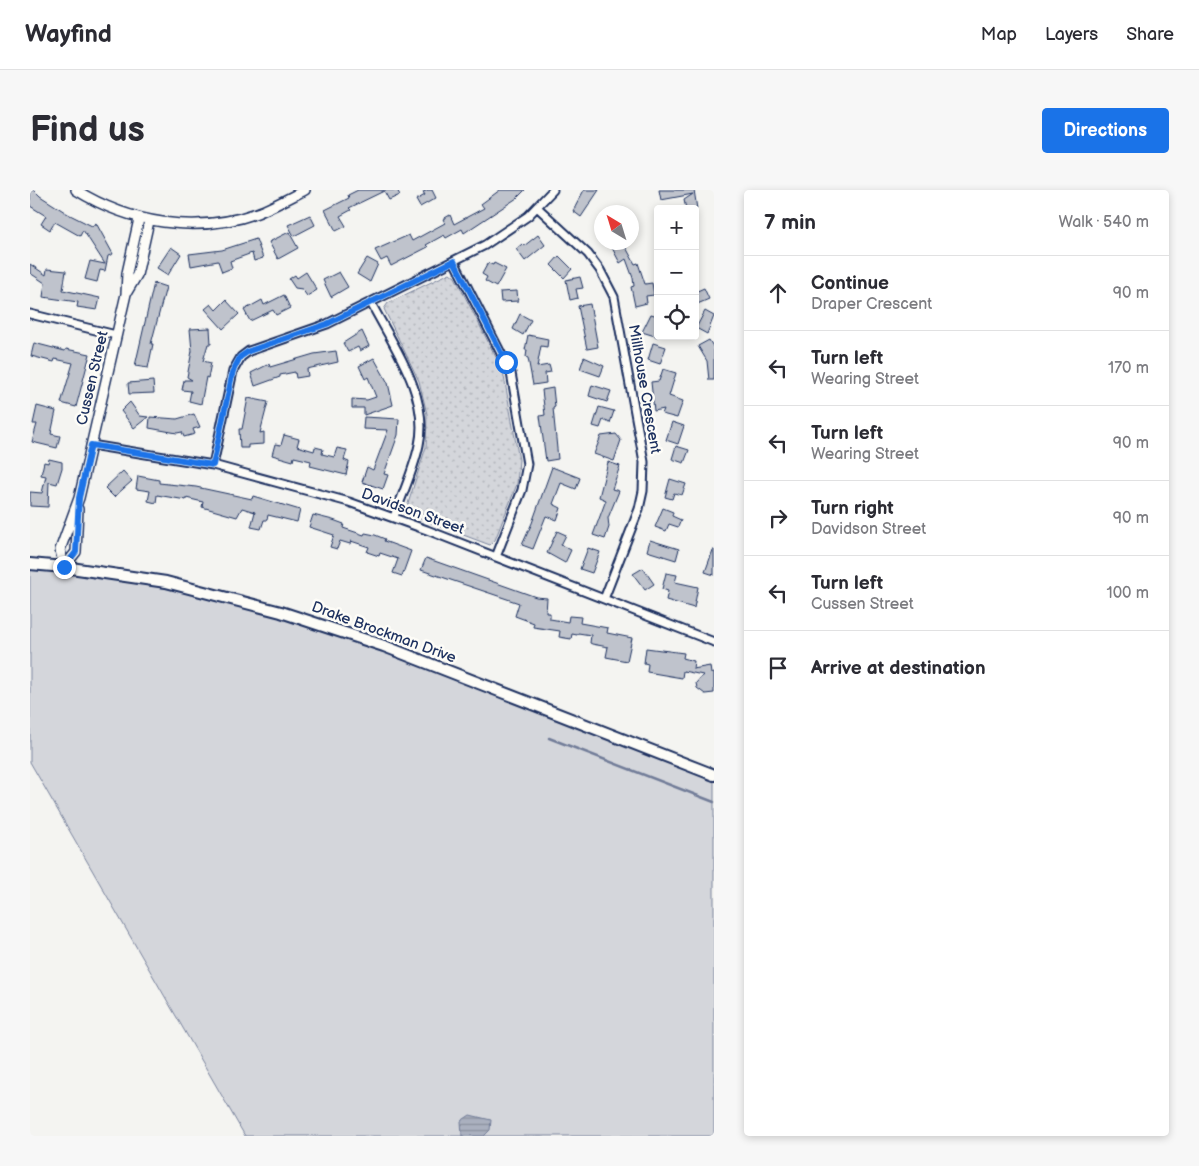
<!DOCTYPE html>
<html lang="en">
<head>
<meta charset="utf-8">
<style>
	:root { --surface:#fff; --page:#f7f7f7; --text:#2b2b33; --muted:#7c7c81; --line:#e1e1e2; --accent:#1a73e8 }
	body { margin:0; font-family:"Balsamiq Sans",sans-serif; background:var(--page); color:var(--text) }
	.controls { position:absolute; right:15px; top:15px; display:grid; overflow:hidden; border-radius:5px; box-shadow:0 2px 8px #0003 }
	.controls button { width:45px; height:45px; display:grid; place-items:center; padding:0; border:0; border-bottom:1px solid var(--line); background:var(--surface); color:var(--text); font:25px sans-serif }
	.compass { position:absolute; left:564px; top:15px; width:45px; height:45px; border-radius:50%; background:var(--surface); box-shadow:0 2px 8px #0003; rotate:322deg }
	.stop { position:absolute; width:15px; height:15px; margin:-11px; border:4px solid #1a73e8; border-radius:50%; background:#fff }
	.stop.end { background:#1a73e8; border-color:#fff; box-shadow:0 1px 5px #0008 }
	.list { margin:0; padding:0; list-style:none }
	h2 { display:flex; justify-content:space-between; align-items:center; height:65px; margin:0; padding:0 20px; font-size:21px }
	h2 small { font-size:16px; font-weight:400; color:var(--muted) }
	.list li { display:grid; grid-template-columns:32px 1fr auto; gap:15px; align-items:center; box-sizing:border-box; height:75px; padding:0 20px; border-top:1px solid var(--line) }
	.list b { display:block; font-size:19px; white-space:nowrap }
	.list p { margin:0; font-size:16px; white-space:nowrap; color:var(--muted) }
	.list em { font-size:16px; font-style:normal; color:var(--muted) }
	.icon { flex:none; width:28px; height:28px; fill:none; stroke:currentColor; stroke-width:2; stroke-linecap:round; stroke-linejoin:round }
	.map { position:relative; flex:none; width:684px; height:946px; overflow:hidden; border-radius:5px }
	header { display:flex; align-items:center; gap:30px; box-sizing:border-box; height:70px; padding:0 25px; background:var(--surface); border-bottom:1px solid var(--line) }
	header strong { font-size:24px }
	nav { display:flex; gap:28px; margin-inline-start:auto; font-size:18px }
	.intro { display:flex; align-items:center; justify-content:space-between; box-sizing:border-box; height:120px; padding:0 30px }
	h1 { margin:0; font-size:35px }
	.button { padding:12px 22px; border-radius:5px; background:var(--accent); color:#fff; font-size:18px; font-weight:700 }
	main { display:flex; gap:30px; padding:0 30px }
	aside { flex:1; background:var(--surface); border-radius:5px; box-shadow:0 2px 8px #0003 }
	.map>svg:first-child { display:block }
	.green { fill:#d4d6db; stroke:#78829c }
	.park { fill:url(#park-dots); stroke:#78829c }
	.water { fill:url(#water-rules); stroke:#717c98 }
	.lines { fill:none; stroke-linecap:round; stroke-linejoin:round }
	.stream { stroke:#717c98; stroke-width:2.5 }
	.building { fill:#bfc3cc; stroke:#1b2f5e }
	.minor-casing { stroke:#1b2f5e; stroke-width:11 }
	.tertiary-casing { stroke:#1b2f5e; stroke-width:12 }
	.secondary-casing { stroke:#1b2f5e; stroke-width:14 }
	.minor { stroke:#fdfcf7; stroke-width:7 }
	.tertiary { stroke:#fdfcf7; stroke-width:9 }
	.secondary { stroke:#fdfcf7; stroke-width:10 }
	.route { stroke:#1a73e8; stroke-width:6 }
	.labels { text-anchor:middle; stroke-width:5; stroke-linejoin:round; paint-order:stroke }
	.street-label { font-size:15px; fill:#1b2f5e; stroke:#fdfcf7 }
</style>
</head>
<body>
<header>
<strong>Wayfind</strong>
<nav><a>Map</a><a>Layers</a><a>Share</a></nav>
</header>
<div class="intro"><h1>Find us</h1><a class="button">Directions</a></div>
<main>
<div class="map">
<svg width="684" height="946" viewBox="0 0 684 946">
	<defs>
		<pattern id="park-dots" width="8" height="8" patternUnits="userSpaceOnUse" patternTransform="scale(1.25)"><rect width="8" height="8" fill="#d4d6db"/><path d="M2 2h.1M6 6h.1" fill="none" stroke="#b5b8be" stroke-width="1.8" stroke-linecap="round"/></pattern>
		<pattern id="water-rules" width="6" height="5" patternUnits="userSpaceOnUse" patternTransform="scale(1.25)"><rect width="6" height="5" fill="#aab0bf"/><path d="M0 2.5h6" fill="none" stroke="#8a909e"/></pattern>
	</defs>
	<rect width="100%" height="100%" fill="#f4f4f1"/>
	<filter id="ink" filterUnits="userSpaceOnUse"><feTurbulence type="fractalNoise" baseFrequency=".02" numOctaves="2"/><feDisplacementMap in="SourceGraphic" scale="10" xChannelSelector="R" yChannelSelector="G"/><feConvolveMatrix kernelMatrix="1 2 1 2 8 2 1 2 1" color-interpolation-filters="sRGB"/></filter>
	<g filter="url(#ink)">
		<!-- green -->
		<path class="green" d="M0,374L136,392L251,422L684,585V946H215L0,572Z"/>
		<!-- park -->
		<path class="park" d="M420,83L425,87L473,181L489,270L487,294L465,350L460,355L380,325L376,320L396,257L397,224L389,191L354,119L358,113Z"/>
		<!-- water -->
		<path class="water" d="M440,925L461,930L460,940L454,946H432L431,931Z"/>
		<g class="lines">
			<!-- stream -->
			<path class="stream" d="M519,548L684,612"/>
		</g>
		<!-- building -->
		<path class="building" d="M0,0H4L10,6L38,24L62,36L66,33L83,64L78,66L75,81L70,80L67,92L55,89L60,71L75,74L53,40L50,46L25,32L20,40L11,34L16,26L0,16Z
			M328,0H367L370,5L359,10L354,1L319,18L321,20L310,26L316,36L306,41L295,20L319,8L318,5Z
			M398,0H402L406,8L390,17L386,10L395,5L393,2Z
			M470,0H495L487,8L434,43L432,39L416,48L414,45L396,55L398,57L361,76L357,68L351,71L345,60L379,45L382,51L415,33L413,29L420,25L424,34L454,18L451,14Z
			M554,0H569L551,27L543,21Z
			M629,0H664L667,19H656L654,10L663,4L631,10Z
			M280,25L285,35L264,46L258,35Z
			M259,42L268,58L248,69L239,52Z
			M508,45L515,55L495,71L486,59L492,54L494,56Z
			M226,49L233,68L224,71L222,63L200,71L202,78L192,82L188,71L161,76L159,64L192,60Z
			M579,52H593L605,74L608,73L615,94L622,93L624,105L616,106L617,113L605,116L601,97L604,96L603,88L596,69L590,73Z
			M141,57L151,64L138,85L127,78Z
			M529,66L542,79L534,88L521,75Z
			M337,68L348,74L340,92L327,84Z
			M458,73L463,75L464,73L476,79L466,97L455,91L457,87L452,84Z
			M0,74L16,85L17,79L36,81L33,100L70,108L67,120L47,117L48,112L13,107L15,93L0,83Z
			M276,82L287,100L277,106L272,99L265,98L259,89L265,85L267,88Z
			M309,82L318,97L301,107L293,90Z
			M550,87L553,98L546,99L548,108L540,110L536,90Z
			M124,93L136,97L121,154H123L118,178L105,176Z
			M674,98L679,109L665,115V102Z
			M487,101L488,111L471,112L470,102Z
			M254,105L260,118L246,125L243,120L220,131L214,120L232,110L234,115Z
			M196,110L209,124L193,139L175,119L181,114L186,120Z
			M560,114L568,157L557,159L548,116Z
			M675,121L684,126L677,144L666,138Z
			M490,124L501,130L493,145L483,139Z
			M621,124L628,126V147L612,142Z
			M180,138L181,154H178L173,171L181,173L178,188L176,187L171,214L159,211L161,201L152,200L154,190H162L157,187L162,161L160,139Z
			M332,141L339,156L330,161L328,157L318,162L313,153Z
			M498,145L518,149L517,157L511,156L507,177L519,175L521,182L515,183L516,193L503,195L498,168L496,167L497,160H495Z
			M679,150L684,158V190H679L677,171L668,156Z
			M4,153L35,161L36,159L60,164L46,217L31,213L43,173L25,169L24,172L1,166Z
			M623,153L636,157L630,174L618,170Z
			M306,161L308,172L277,179L278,186L266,188L265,182L250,185V187L225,196L221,183L239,174L240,177L284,164Z
			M554,167L574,176L570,186L550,179Z
			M344,168L358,193L363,215L334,225V218H322V209L337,210L346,207L338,187L335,189L329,176Z
			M633,179L646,183L639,206L653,211L647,228L632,224L634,219L624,221L621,192L629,191Z
			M123,191L124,203L99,204L98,193Z
			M562,195L581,201L577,212L559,206Z
			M523,198L525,217L523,218L528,269L516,271L510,226L515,225L512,200Z
			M218,208L238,212L230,243L234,242V254L218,255V258H210L209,239H212Z
			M100,212L110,226L118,227L104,238L91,221Z
			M7,216L26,221L21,244L30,246L27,258L2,252L7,234H3Z
			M569,217L584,221L580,233L573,230L570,238L563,236Z
			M164,224L170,237L163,239L165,244L154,247L152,242L147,243L119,238L120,227L147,229Z
			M334,227L369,229L368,245L354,284L358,285L353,299L332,292L337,277L343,280L358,240L333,239Z
			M642,232L654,236L648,254L636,250Z
			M586,244L591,250L584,271L564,264L571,246Z
			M254,245L269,249L267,256L284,261L285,257L293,259L292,264L304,267L307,258L317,260L314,270L319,272L316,285L280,276L281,271L264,267L263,271L242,265L245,254L251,255Z
			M646,256L659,260L654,273L642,269Z
			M19,269L32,272V278L27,294L19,292L18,317L0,316V302L12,303L16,286L11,285L14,272L18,273Z
			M578,272L590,276L582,299L589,301L578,328L579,337L575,349L563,345L576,310L569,307Z
			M522,277L550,288L546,299L531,293L523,314L531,318L527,330L516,326L503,359L492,355L502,333Z
			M93,281L102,291L84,307L75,298Z
			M108,286L129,290V293L166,297L222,309L223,306L270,320L267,332L238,325L237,330H234L231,339L221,337L225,322L212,318L207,327L172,317L173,312L156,308V310L127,305L126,313L118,311L120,301L106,299Z
			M640,289L656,294L652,305L644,303L642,309L635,307Z
			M633,318L643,322L642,326L651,330L648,337L639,334L636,341L625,337Z
			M283,325L303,330L314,334L313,338L334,345L335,343L345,345L355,349L354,351L381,361L372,386L363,383L368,369L350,363L349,366L337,362L339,357L321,351L320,354L310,351L307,359L300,357L304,345L279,337Z
			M527,341L536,345L531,355L541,360L535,373L517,363Z
			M620,350L649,359L646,370L617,361Z
			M558,358L570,362L562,383L550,379Z
			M683,360H684V385L675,382Z
			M396,368L506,407L517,408L516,423H520V429L538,432L539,426L551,427L550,433L578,438L577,443L602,448L597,471L576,467L578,457L562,454L560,453L561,445L548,443L547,445L542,444L541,449L529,447L530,441L503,437L504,433L485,426L489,413L391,380Z
			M613,378L624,394L615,400L603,384Z
			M636,383L647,385L645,392L668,397L664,418L636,410L638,401L632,399Z
			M616,458L654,463L653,468L664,471L663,479L680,476L681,484L684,483V503L675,504L667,498L666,493L673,485L653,481L652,488L617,482L618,474L614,473Z"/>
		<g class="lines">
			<!-- minor casing -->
			<g class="minor-casing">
				<path id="minor" d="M507,17L558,64L570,80L584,107L614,272L613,301L609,319L574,409
					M424,71L481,183L497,274L492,300L466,367
					M341,113C363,155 400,206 389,255C384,279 373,303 364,327
					M0,124L86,145
					M61,255L183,275L319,312L397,340L684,452
					M183,275L203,181L211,167L219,161L297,134L455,55L498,26L523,0"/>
			</g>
			<!-- tertiary casing -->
			<g class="tertiary-casing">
				<path id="tertiary" d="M46,0C99,33 166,45 227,23C243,17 259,8 275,0
					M97,102L107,85L119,31
					M34,377L30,360L49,308L96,104L97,83L109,29
					M34,377L46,362L48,319"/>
			</g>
			<!-- secondary casing -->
			<g class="secondary-casing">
				<path id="secondary" d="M0,374L34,377L136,392L251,422L354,456L684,585"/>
			</g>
			<!-- minor -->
			<use href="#minor" class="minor"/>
			<!-- tertiary -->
			<use href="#tertiary" class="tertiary"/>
			<!-- secondary -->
			<use href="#secondary" class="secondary"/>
		</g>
	</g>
	<g class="lines" filter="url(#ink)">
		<!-- route -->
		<path class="route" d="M34,377L46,362L49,308L61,255L183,275L203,181L210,167L219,161L297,134L424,71L476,172"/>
	</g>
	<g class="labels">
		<!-- street labels -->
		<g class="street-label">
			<text transform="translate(62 188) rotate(-77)" y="5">Cussen Street</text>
			<text transform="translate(615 199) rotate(80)" y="5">Millhouse Crescent</text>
			<text transform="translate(383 321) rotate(20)" y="5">Davidson Street</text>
			<text transform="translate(354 442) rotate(20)" y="5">Drake Brockman Drive</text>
		</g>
	</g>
</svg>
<div class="controls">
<button>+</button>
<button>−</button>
<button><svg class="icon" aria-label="locate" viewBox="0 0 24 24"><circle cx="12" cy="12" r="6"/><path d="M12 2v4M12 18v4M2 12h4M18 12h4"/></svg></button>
</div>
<svg class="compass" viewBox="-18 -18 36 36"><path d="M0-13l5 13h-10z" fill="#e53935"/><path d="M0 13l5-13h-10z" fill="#7c7c81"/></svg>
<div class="stop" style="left:476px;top:172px"></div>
<div class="stop end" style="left:34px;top:377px"></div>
</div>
<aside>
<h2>7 min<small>Walk · 540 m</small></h2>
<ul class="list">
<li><svg class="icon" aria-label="ahead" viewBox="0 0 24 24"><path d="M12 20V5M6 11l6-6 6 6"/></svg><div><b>Continue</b><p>Draper Crescent</p></div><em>90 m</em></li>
<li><svg class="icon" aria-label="left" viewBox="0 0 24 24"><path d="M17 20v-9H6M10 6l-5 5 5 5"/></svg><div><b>Turn left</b><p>Wearing Street</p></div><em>170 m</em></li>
<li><svg class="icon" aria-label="left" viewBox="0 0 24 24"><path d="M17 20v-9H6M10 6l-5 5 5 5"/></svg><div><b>Turn left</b><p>Wearing Street</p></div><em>90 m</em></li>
<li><svg class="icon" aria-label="right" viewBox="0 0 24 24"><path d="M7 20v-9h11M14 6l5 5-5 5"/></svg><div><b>Turn right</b><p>Davidson Street</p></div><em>90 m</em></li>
<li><svg class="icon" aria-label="left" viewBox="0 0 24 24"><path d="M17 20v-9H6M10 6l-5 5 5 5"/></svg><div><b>Turn left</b><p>Cussen Street</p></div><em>100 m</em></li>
<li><svg class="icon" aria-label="arrive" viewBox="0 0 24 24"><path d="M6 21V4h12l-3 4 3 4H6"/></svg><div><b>Arrive at destination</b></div></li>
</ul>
</aside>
</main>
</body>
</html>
